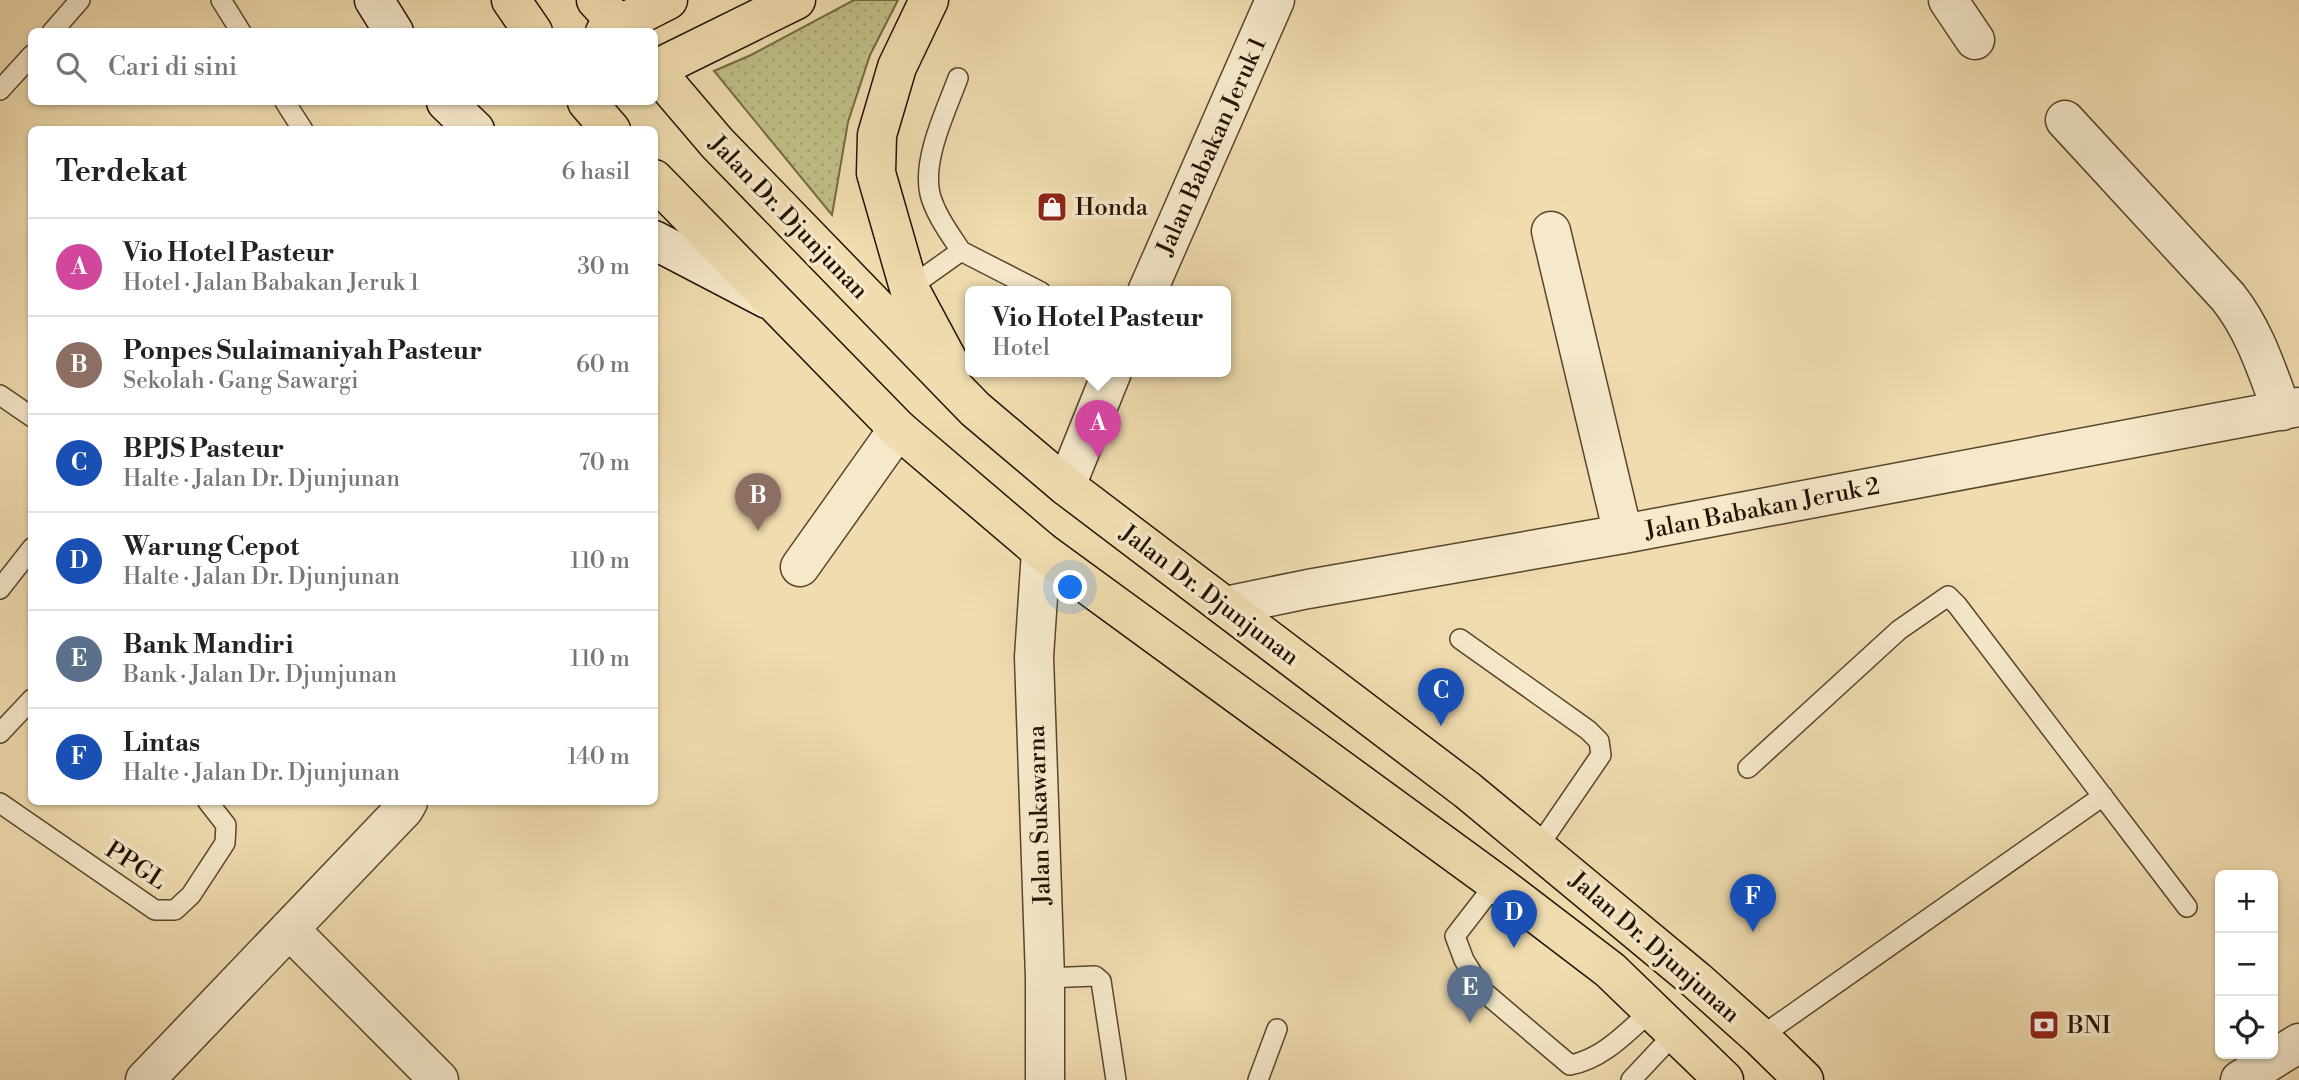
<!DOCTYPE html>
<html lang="id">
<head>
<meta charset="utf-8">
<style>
	:root { --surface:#fff; --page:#f6f6f6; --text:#222; --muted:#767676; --line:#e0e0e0; --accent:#0b8043 }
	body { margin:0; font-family:"Libre Bodoni",serif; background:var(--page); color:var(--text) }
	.controls { position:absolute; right:21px; bottom:21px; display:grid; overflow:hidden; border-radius:10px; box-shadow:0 2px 5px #0004 }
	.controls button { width:63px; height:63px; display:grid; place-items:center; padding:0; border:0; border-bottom:2px solid var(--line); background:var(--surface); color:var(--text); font:35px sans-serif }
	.you { position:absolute; left:1071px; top:588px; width:24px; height:24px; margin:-18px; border:5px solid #fff; border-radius:50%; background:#1a73e8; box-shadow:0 0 0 10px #1a73e833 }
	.badge { display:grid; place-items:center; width:46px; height:46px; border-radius:50%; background:var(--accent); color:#fff; font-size:23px; font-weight:700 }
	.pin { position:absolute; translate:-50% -58px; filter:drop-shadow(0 2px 4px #0008) }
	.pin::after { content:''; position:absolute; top:37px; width:24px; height:21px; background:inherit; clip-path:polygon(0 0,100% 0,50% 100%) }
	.popup { position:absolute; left:965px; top:286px; width:266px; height:91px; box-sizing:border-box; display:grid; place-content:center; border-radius:10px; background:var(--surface); filter:drop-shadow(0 2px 5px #0005); font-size:23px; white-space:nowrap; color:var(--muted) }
	.popup b { font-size:26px; color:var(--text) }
	.popup::after { content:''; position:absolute; left:50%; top:100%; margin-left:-14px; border:14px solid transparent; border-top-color:var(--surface) }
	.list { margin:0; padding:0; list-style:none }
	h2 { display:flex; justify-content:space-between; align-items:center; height:91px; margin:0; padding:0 28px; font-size:30px }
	h2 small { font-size:23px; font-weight:400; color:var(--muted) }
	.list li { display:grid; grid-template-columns:46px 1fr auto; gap:21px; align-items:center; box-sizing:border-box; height:98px; padding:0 28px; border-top:2px solid var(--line) }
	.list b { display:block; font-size:26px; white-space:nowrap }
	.list p { margin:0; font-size:23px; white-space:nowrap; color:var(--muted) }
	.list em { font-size:23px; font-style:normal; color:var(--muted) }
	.icon { flex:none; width:38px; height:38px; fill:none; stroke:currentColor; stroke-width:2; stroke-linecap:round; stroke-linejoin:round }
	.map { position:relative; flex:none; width:2299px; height:1080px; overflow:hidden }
	.search { position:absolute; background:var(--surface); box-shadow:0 2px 5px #0004; left:28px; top:28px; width:630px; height:77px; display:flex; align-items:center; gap:18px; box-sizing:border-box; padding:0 24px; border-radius:10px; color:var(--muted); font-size:26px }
	.panel { position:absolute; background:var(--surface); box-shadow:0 2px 5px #0004; left:28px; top:126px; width:630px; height:679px; border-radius:10px }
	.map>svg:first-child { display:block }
	.garden { fill:url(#garden-dots); stroke:#726a43; stroke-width:2 }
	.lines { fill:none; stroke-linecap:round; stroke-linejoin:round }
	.service-casing { stroke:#57462c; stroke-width:22 }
	.minor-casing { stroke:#57462c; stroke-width:41 }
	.tertiary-casing { stroke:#57462c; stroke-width:41 }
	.secondary-casing { stroke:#241400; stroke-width:41 }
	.primary-casing { stroke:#241400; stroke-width:41 }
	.trunk-casing { stroke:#241400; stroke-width:41 }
	.motorway-casing { stroke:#241400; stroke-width:41 }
	.service { stroke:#f5e8cb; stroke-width:19 }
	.minor { stroke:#f5e8cb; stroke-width:38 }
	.tertiary { stroke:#f5e8cb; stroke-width:38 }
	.secondary { stroke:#f5e8cb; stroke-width:38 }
	.primary { stroke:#f0dcaf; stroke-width:38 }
	.trunk { stroke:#f0dcaf; stroke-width:38 }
	.motorway { stroke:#f0dcaf; stroke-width:38 }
	.labels { text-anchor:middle; stroke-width:7; stroke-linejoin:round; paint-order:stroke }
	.street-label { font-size:24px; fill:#241400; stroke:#f5e8cb }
	.poi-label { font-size:24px; fill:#241400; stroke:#f5e8cb; text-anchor:start }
</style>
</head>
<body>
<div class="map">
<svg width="2299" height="1080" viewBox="0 0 2299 1080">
	<defs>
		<pattern id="garden-dots" width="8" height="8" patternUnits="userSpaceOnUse" patternTransform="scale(1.75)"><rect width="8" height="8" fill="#c0bf86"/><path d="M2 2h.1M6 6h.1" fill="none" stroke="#a5a372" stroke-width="1.8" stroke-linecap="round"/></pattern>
	</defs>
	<rect width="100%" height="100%" fill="#f0dcaf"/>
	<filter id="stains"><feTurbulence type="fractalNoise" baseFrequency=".00286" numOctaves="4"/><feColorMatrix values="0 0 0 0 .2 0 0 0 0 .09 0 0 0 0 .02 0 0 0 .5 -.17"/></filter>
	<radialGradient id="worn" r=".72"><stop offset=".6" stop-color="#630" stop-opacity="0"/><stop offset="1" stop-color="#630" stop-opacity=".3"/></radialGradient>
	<!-- garden -->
	<path class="garden" d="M854,0H898L870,55L848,122L832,215L714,71L751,55Z"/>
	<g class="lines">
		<!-- service casing -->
		<g class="service-casing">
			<path id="service" d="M221,0L241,32
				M52,32L80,0
				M958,78C946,111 922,159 930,194C935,214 950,234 961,251
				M0,90L32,55
				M285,102L303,130
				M909,288L961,251L1041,292
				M0,395L32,417
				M0,589L32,548
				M1460,639L1588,730L1599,741L1601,755L1538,847
				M0,733L32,699
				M1748,768L1899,630L1948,596L1957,605L2187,907
				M0,803L155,910H175L191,895L225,843L226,825L208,802
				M1496,883L1455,936L1464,960L1484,992L1570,1065C1603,1059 1627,1032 1652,1010
				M1045,978L1095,976L1101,981L1116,1080
				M1760,1037L2103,796
				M1258,1080L1277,1029
				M1631,1080L1675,1033"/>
		</g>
		<!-- minor casing -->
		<g class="minor-casing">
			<path id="minor" d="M1948,0L1975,40
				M2065,120L2228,297C2255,331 2267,371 2282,411
				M1551,231L1623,534
				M1147,292L1275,0
				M1066,486L1112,372
				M800,567L898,429
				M1225,606L1308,589L1623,534L2299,407
				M289,929L439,1080
				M145,1080L404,809L408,802
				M2240,1080L2299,1043"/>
		</g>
		<!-- tertiary casing -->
		<g class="tertiary-casing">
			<path id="tertiary" d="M1041,551L1034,657L1045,978V1080"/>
		</g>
		<!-- secondary casing -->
		<g class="secondary-casing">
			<path id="secondary" d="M374,0L394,32
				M446,102L475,130
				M654,240L767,299"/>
		</g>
		<!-- primary casing -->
		<g class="primary-casing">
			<path id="primary" d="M605,32L668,0
				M654,70L796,0"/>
		</g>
		<!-- trunk casing -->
		<g class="trunk-casing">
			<path id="trunk" d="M929,0L897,67L877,135L876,173L909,288L952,368
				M654,69L717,143L975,409L1066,486L1467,790L1696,980L1760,1037L1804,1080
				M587,102L611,130
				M654,179L898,429L1041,551L1496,883L1610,970L1724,1080"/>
		</g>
		<!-- motorway casing -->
		<g class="motorway-casing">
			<path id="motorway" d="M511,0L533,32
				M596,0L618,24"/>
		</g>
		<!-- service -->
		<use href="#service" class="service"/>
		<!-- minor -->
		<use href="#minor" class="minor"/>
		<!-- tertiary -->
		<use href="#tertiary" class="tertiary"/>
		<!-- secondary -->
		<use href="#secondary" class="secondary"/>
		<!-- primary -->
		<use href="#primary" class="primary"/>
		<!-- trunk -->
		<use href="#trunk" class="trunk"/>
		<!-- motorway -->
		<use href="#motorway" class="motorway"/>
	</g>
	<!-- icons -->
	<defs>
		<g id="shop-square" transform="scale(1.575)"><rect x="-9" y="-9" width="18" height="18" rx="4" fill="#8f2418" stroke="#f5e8cb"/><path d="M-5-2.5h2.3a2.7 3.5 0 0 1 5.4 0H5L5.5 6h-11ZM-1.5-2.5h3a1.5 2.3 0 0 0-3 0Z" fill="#fff"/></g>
		<g id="bank-square" transform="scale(1.575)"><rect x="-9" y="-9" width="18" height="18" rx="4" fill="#8f2418" stroke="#f5e8cb"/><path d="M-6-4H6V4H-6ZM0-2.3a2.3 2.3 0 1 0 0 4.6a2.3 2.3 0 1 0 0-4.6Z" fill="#fff"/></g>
	</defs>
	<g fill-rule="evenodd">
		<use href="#shop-square" x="1052" y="207"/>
		<use href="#bank-square" x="2044" y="1025"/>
	</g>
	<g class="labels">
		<!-- street labels -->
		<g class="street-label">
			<text transform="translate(1211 146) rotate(-66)" y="8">Jalan Babakan Jeruk 1</text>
			<text transform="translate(789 217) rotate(46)" y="8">Jalan Dr. Djunjunan</text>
			<text transform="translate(1762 508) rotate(-11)" y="8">Jalan Babakan Jeruk 2</text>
			<text transform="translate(1210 595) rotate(37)" y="8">Jalan Dr. Djunjunan</text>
			<text transform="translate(1039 815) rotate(-92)" y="8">Jalan Sukawarna</text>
			<text transform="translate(136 865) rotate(33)" y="8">PPGL</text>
			<text transform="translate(1655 947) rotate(41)" y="8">Jalan Dr. Djunjunan</text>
		</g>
		<!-- poi labels -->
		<g class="poi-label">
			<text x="1075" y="215">Honda</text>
			<text x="2067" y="1033">BNI</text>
		</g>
	</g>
	<rect width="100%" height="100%" filter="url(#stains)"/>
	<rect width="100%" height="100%" fill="url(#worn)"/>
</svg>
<div class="controls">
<button>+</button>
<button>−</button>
<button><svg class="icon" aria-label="locate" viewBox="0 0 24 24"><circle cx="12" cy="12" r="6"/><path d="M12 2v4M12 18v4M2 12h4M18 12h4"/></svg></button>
</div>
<div class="you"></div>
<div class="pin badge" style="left:1098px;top:458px;background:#d1479c">A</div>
<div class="popup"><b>Vio Hotel Pasteur</b>Hotel</div>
<div class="pin badge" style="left:758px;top:531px;background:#8d6e63">B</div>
<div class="pin badge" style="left:1441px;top:726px;background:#1a4fb4">C</div>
<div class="pin badge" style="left:1514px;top:948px;background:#1a4fb4">D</div>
<div class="pin badge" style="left:1470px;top:1023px;background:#5c6f8a">E</div>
<div class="pin badge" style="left:1753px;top:932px;background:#1a4fb4">F</div>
<div class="search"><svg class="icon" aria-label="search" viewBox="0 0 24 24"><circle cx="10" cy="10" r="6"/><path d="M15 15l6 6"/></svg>Cari di sini</div>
<section class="panel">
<h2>Terdekat<small>6 hasil</small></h2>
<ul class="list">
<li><span class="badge" style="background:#d1479c">A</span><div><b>Vio Hotel Pasteur</b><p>Hotel · Jalan Babakan Jeruk 1</p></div><em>30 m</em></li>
<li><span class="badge" style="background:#8d6e63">B</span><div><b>Ponpes Sulaimaniyah Pasteur</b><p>Sekolah · Gang Sawargi</p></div><em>60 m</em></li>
<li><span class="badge" style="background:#1a4fb4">C</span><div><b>BPJS Pasteur</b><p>Halte · Jalan Dr. Djunjunan</p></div><em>70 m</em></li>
<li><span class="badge" style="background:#1a4fb4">D</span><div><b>Warung Cepot</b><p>Halte · Jalan Dr. Djunjunan</p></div><em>110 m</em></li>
<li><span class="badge" style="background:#5c6f8a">E</span><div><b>Bank Mandiri</b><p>Bank · Jalan Dr. Djunjunan</p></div><em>110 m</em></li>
<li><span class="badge" style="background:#1a4fb4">F</span><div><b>Lintas</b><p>Halte · Jalan Dr. Djunjunan</p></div><em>140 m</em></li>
</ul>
</section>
</div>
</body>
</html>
